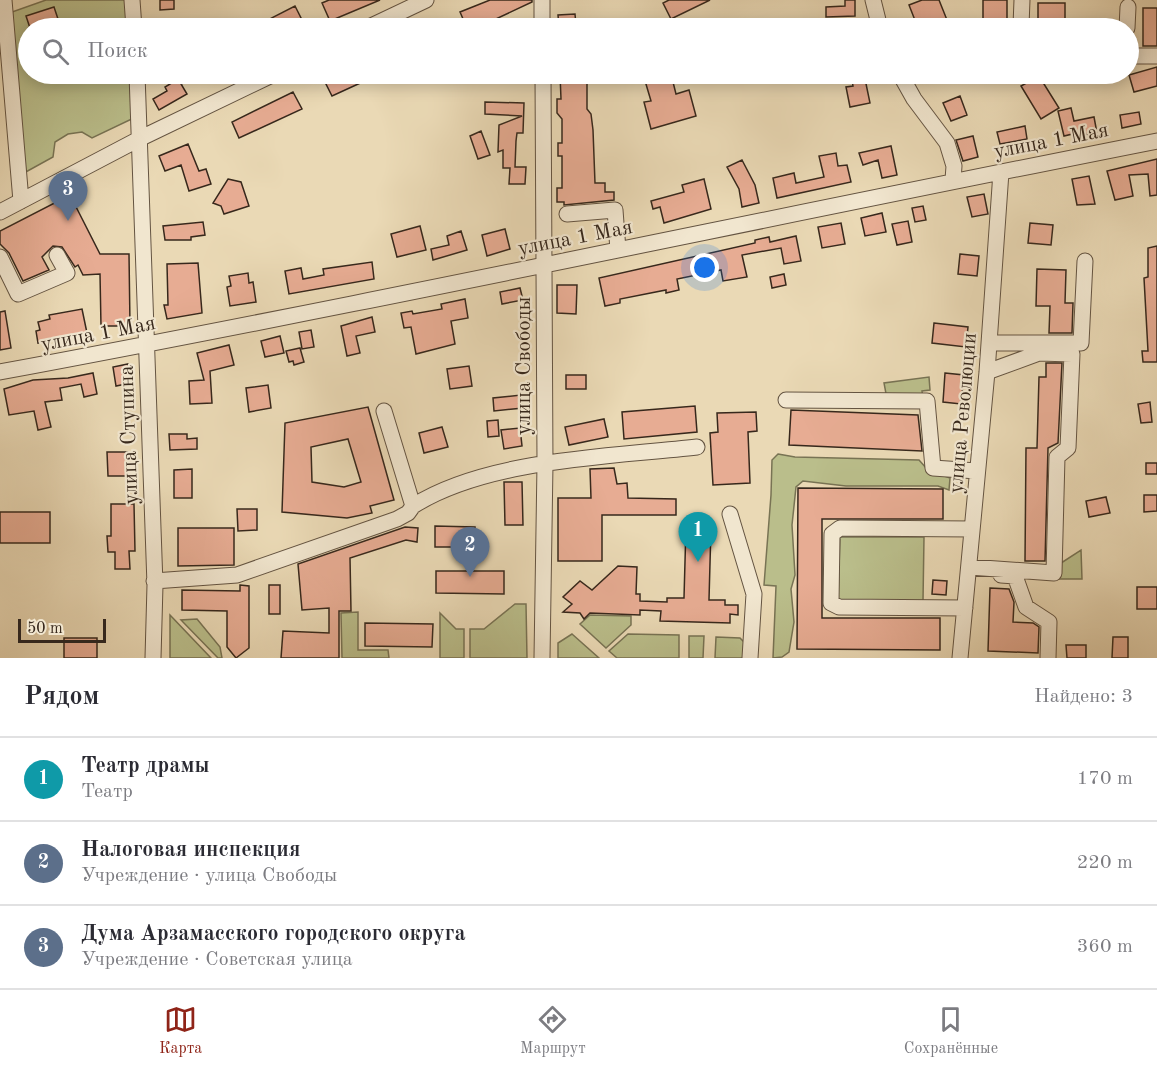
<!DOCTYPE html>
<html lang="ru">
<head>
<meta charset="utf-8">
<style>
	:root { --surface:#fff; --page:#f7f7f7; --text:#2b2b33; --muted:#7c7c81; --line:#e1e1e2; --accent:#8f2418 }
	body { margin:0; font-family:"Old Standard TT",serif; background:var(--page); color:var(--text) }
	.scale { position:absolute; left:18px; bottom:15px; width:88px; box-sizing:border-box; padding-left:6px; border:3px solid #37281c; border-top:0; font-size:16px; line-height:21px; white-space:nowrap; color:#37281c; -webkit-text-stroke:4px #f1e6cf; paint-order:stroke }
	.you { position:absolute; left:705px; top:268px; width:21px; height:21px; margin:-15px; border:4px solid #fff; border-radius:50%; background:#1a73e8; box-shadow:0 0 0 9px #1a73e833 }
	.badge { display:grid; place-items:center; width:39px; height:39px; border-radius:50%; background:var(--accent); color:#fff; font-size:20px; font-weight:700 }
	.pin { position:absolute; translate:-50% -50px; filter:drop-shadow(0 2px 3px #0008) }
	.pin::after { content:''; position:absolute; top:32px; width:21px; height:18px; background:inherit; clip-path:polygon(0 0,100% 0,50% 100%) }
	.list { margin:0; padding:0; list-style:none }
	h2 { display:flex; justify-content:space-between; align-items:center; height:78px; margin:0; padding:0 24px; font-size:26px }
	h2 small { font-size:20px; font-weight:400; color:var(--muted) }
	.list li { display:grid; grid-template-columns:39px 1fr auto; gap:18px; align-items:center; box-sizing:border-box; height:84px; padding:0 24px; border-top:2px solid var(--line) }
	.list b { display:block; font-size:22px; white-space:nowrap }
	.list p { margin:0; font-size:20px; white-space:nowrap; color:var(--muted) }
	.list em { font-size:20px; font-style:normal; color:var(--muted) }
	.icon { flex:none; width:33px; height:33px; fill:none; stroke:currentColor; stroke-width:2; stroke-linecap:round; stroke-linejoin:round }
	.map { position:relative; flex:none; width:1157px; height:658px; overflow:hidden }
	.search { position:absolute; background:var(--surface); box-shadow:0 3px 15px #0003; left:18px; right:18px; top:18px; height:66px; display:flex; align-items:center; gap:15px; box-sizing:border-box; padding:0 21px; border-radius:33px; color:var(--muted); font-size:22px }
	.sheet { height:330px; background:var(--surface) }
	nav { display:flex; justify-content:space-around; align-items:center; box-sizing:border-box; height:84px; border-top:2px solid var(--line); background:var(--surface); font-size:16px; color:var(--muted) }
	nav a { display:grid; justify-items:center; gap:3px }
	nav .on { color:var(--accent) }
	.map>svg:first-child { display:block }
	.green { fill:#babe8b; stroke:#787354; stroke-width:1.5 }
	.building { fill:#e7ac93; stroke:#37281c; stroke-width:1.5; fill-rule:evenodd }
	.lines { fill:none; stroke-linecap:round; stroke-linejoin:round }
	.minor-casing { stroke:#645442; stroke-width:17 }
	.minor { stroke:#f1e6cf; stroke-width:15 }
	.labels { text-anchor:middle; stroke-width:4.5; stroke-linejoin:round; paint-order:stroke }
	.street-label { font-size:21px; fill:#37281c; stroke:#f1e6cf }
</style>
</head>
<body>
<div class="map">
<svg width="1157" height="658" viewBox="0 0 1157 658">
	<rect width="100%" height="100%" fill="#ead9b5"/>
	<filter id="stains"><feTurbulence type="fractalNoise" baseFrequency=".00333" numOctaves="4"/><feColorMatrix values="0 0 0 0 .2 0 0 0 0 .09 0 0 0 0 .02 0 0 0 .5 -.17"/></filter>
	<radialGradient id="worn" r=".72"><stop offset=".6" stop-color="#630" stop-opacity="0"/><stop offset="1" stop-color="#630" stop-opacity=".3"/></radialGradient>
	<!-- green -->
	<path class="green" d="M46,0H135L136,28H28V74H137L138,116L92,138L82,132L68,134L55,142L53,157L24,173L12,12Z
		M929,377L930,390L922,391L923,399H887L884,383Z
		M778,454L795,457L919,460L928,470L950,478L949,490L938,486H846L803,481L796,487L792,525L795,575L791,589L794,622L789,652L782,657L773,658L776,586L764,585L771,495L772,460Z
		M840,537H924L923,601H838Z
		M1081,550L1082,579H1059L1058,565Z
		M515,604H526L527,658H470V629H484Z
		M358,612V650H388L389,658H342L341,613Z
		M440,613L456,629H464V658H440Z
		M170,615L211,658H170Z
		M590,615L631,616V625L606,648L580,624Z
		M197,619L220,647L222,658H218L181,620Z
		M572,634L599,658H558V643Z
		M628,634L679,635V658H617L609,651Z
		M689,636H704L703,658H689Z
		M716,637L740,638L746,644V658H715Z"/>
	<!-- building -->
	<path class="building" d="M160,0H174V9L160,10Z
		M329,0H380L330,21L322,3Z
		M490,0H532V2L485,24L488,28H467L460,12Z
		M669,0H710L671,19L663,3Z
		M845,0H855V16L826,17V7L845,6Z
		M922,0H939L947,20L926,28H918L909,5Z
		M983,0H1007V28H983Z
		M1038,3H1065V28H1038Z
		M295,6L301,18L278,28H252Z
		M54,7L61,28H30L26,16Z
		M1143,8H1157V46H1143Z
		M575,14L576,25L559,27L558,15Z
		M1157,67V86L1134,92L1129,75Z
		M173,74L207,75L181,84L187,94L159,110L153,99L167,91L165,87L175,81Z
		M332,74H380L332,96L323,78Z
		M560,74L587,75V109L591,114L593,130L595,183H605V192H614V200L564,205V202H557V188H562V156H558V143H562V119L557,113V99H561Z
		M643,74H671L676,94L689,90L696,116L651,129L644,102L651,101Z
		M851,74H864L870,103L850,107L846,87L853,86Z
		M1039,76L1059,108L1041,119L1021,86Z
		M293,92L302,109L239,138L232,122Z
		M960,96L967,115L951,121L943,103Z
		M485,102L524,103L523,133H517L516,141L515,167H526L525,184H509L510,168H503V150L498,152L499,125L522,116L485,114Z
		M1071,108L1074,121L1094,117L1097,133L1086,135L1085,131L1064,136L1058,111Z
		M1139,112L1141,124L1122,128L1120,115Z
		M1025,126L1027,139L1000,144L997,132Z
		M481,131L490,155L478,159L470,136Z
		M973,136L978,157L963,161L956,140Z
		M188,144L199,171L206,169L211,184L189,191L181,165L165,171L159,156Z
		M891,146L897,175L882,178L878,160L863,165L859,153Z
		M836,153L838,166L847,165L851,182L777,198L773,178L794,173L796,183L824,177L819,156Z
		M1157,159V195L1150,196L1148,174L1129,175L1133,196L1115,200L1107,171Z
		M742,160L755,185L759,203L742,207L739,189L727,167Z
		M1089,176L1095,204L1077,205L1072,179Z
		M228,179L241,182L249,206L224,214L221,206L213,203Z
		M704,179L711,209L664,223L660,207L653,209L651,201L684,192L682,185Z
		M984,194L988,214L972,217L967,197Z
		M70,195L100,254H129L130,326H101L100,274L83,275L78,265L75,267L62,247L53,246L42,257L49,270L23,281L9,253L0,244V231Z
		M923,206L926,220L915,222L912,208Z
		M882,213L886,232L865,236L861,218Z
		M908,221L912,242L897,245L892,224Z
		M203,222L205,235L191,237V240H165L163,226Z
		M841,223L845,244L822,248L818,227Z
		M1030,223L1053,225L1051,245L1028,243Z
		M420,226L426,250L397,257L391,234Z
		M505,229L510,249L487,256L482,235Z
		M461,231L467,250L433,260L431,249L449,245L447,236Z
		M796,236L801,261L784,264L781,248L742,255L747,277L723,281L721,270L677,279L679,290L666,293V290L620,299V303L605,306L599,278L755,243V240L769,237L770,242Z
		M1157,246V362H1143L1142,351H1148L1144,278L1148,277V248Z
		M960,254L979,256L977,276L958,274Z
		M372,262L374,279L289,294L285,271L301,268L303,279L324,275L323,269Z
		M198,263L202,313L167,319L164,305H168L167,264Z
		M1037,269L1066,270L1065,303H1073L1072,333H1049L1050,306H1036Z
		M248,273L249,283L253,282L256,302L230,306L227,287L231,286L229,276Z
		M784,274L786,285L772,288L770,277Z
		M557,285H577L576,314L557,313Z
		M520,288L523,300L502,304L500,292Z
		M465,299L468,318L451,321L455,344L416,354L411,327L404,328L401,313L412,311L413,314L442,309L441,304Z
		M82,309L87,333L38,343L36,331L40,330L38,322L50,319L49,315Z
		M5,311L11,348L0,350V312Z
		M372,317L375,332L356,336L360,353L347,356L341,326Z
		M934,323L968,327L966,347L932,343Z
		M311,330L314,347L302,349L299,332Z
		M280,336L284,353L265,357L261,341Z
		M229,345L234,365L210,371L212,403L190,404L189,381L204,380L197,353Z
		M300,348L304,362L294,365L293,361L289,362L286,351Z
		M1046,363H1062L1058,443L1048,448L1045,561H1025L1026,448H1037L1039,377H1046Z
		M128,364L131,383L116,386L113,367Z
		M469,366L472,386L450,389L447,369Z
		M93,373L97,394L84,397L81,384L60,388L62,400L45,402L51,427L38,430L34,411L9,415L4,389L33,380L68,378Z
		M945,373L964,375L961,404L943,402Z
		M566,375H586V389H566Z
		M268,385L271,408L249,412L246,388Z
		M521,395L523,408L494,411L493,398Z
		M1150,402L1152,422L1141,423L1138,404Z
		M695,406L697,432L624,439L622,412Z
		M368,407L394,500L370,506L372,513L347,518L282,512L285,423ZM348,439L361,482L344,487L312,482L311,447Z
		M791,410L918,415L922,451L789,445Z
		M756,412L757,431L748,432L750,483L713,485L710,433L718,432L717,413Z
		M604,419L608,437L569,445L565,427Z
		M498,420L499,436L488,437L487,421Z
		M442,427L448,447L424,453L419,433Z
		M520,428L522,446L504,449L501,430Z
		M169,434H187V439L197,438V449L170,450Z
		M107,452H133V476H108Z
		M1146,463H1157V474H1146Z
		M614,468L617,484L627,483L628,498L676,499V515H602V561H558V498H591L590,469Z
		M192,469V498H174V470Z
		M504,482H522L523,525H505Z
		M798,488L943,489V519H822V618H940V650L797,649Z
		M1144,495H1157V511L1144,512Z
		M1106,497L1110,513L1089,517L1086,501Z
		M111,504H134L135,551H129L130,569H115V552H108L107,536H111Z
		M237,509H257V530L238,531Z
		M0,512H50V543H0Z
		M435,526L475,527L474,547H435Z
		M686,526L711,527L709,600H725V605H738V615L730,614V623L660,621L661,611L640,610V615L590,613L584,619L580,613L563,612L572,604L563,597L580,581L592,590L618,566L637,567L636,594H640V601L667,602V598H684Z
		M405,527L418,528L417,542L406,540L350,558L351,611H339V658H281L283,631L329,633V608L302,610L298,564Z
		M178,528H234V565L178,566Z
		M436,571H504V594L436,593Z
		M933,580L947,581L946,595L932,594Z
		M240,585L249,586V648L236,658L227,647V611L182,610V590L240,591Z
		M269,585H280V614H269Z
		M1137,587H1157V609H1137Z
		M990,588L1009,589L1014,602L1013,622L1033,623L1039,627L1038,653L988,651Z
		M365,623L433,624L432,647L365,646Z
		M1113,637H1128V658H1112Z
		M64,638H97V658H64Z
		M1066,645H1086V658H1067Z"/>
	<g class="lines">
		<!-- minor casing -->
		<g class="minor-casing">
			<path id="minor" d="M4,0L21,201
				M132,0L134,28
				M542,0V28
				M873,0L880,28
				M1021,26L1022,0
				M367,28L426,0
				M1127,28L1128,7
				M1128,56H1157
				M137,74L155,585L153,658
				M900,74L914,99L947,143L954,166L953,180
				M0,212L141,138L274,74
				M567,214L615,210L618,250
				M0,257L18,294L67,273L57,255
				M989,343H1081L1085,261
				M0,372C387,300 771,217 1157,141
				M786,400L927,401L933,468L977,471
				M384,411L413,506C487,459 610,457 697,447
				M730,514L754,594L750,658
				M969,567L1054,573L1057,457L1068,448L1072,354L1039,353L987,372
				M1001,575L1015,576L1026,607L1049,622L1048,658
				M154,581L237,575L397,519L408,513L413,506
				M965,608L839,607L831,603L832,534L840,528L972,529
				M542,658L545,464L543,74
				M960,658L987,372L1001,172"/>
		</g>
		<!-- minor -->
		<use href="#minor" class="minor"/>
	</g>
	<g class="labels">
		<!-- street labels -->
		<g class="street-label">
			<text transform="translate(1051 140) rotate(-11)" y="7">улица 1 Мая</text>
			<text transform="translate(575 237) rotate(-11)" y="7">улица 1 Мая</text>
			<text transform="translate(98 333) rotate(-11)" y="7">улица 1 Мая</text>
			<text transform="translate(523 366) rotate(-90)" y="7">улица Свободы</text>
			<text transform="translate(962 413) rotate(-85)" y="7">улица Революции</text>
			<text transform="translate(128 435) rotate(-92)" y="7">улица Ступина</text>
		</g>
	</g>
	<rect width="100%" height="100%" filter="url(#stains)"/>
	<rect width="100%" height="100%" fill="url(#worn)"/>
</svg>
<div class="scale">50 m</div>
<div class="you"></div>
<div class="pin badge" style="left:698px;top:562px;background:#0f9aa8">1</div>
<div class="pin badge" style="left:470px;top:577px;background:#5c6f8a">2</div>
<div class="pin badge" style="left:68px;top:221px;background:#5c6f8a">3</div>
<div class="search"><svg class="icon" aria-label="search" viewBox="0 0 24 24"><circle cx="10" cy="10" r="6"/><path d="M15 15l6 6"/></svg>Поиск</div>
</div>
<section class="sheet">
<h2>Рядом<small>Найдено: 3</small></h2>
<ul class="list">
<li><span class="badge" style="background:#0f9aa8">1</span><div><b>Театр драмы</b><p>Театр</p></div><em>170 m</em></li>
<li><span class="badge" style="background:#5c6f8a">2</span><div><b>Налоговая инспекция</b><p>Учреждение · улица Свободы</p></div><em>220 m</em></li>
<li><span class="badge" style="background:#5c6f8a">3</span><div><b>Дума Арзамасского городского округа</b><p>Учреждение · Советская улица</p></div><em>360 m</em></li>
</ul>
</section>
<nav>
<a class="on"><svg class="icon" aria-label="map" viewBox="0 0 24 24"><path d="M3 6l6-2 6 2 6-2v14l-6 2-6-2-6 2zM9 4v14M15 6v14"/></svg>Карта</a>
<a><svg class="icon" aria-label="directions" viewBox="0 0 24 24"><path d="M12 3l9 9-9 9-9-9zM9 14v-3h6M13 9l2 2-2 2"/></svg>Маршрут</a>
<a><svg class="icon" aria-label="saved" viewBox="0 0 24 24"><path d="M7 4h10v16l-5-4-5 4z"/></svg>Сохранённые</a>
</nav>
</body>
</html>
